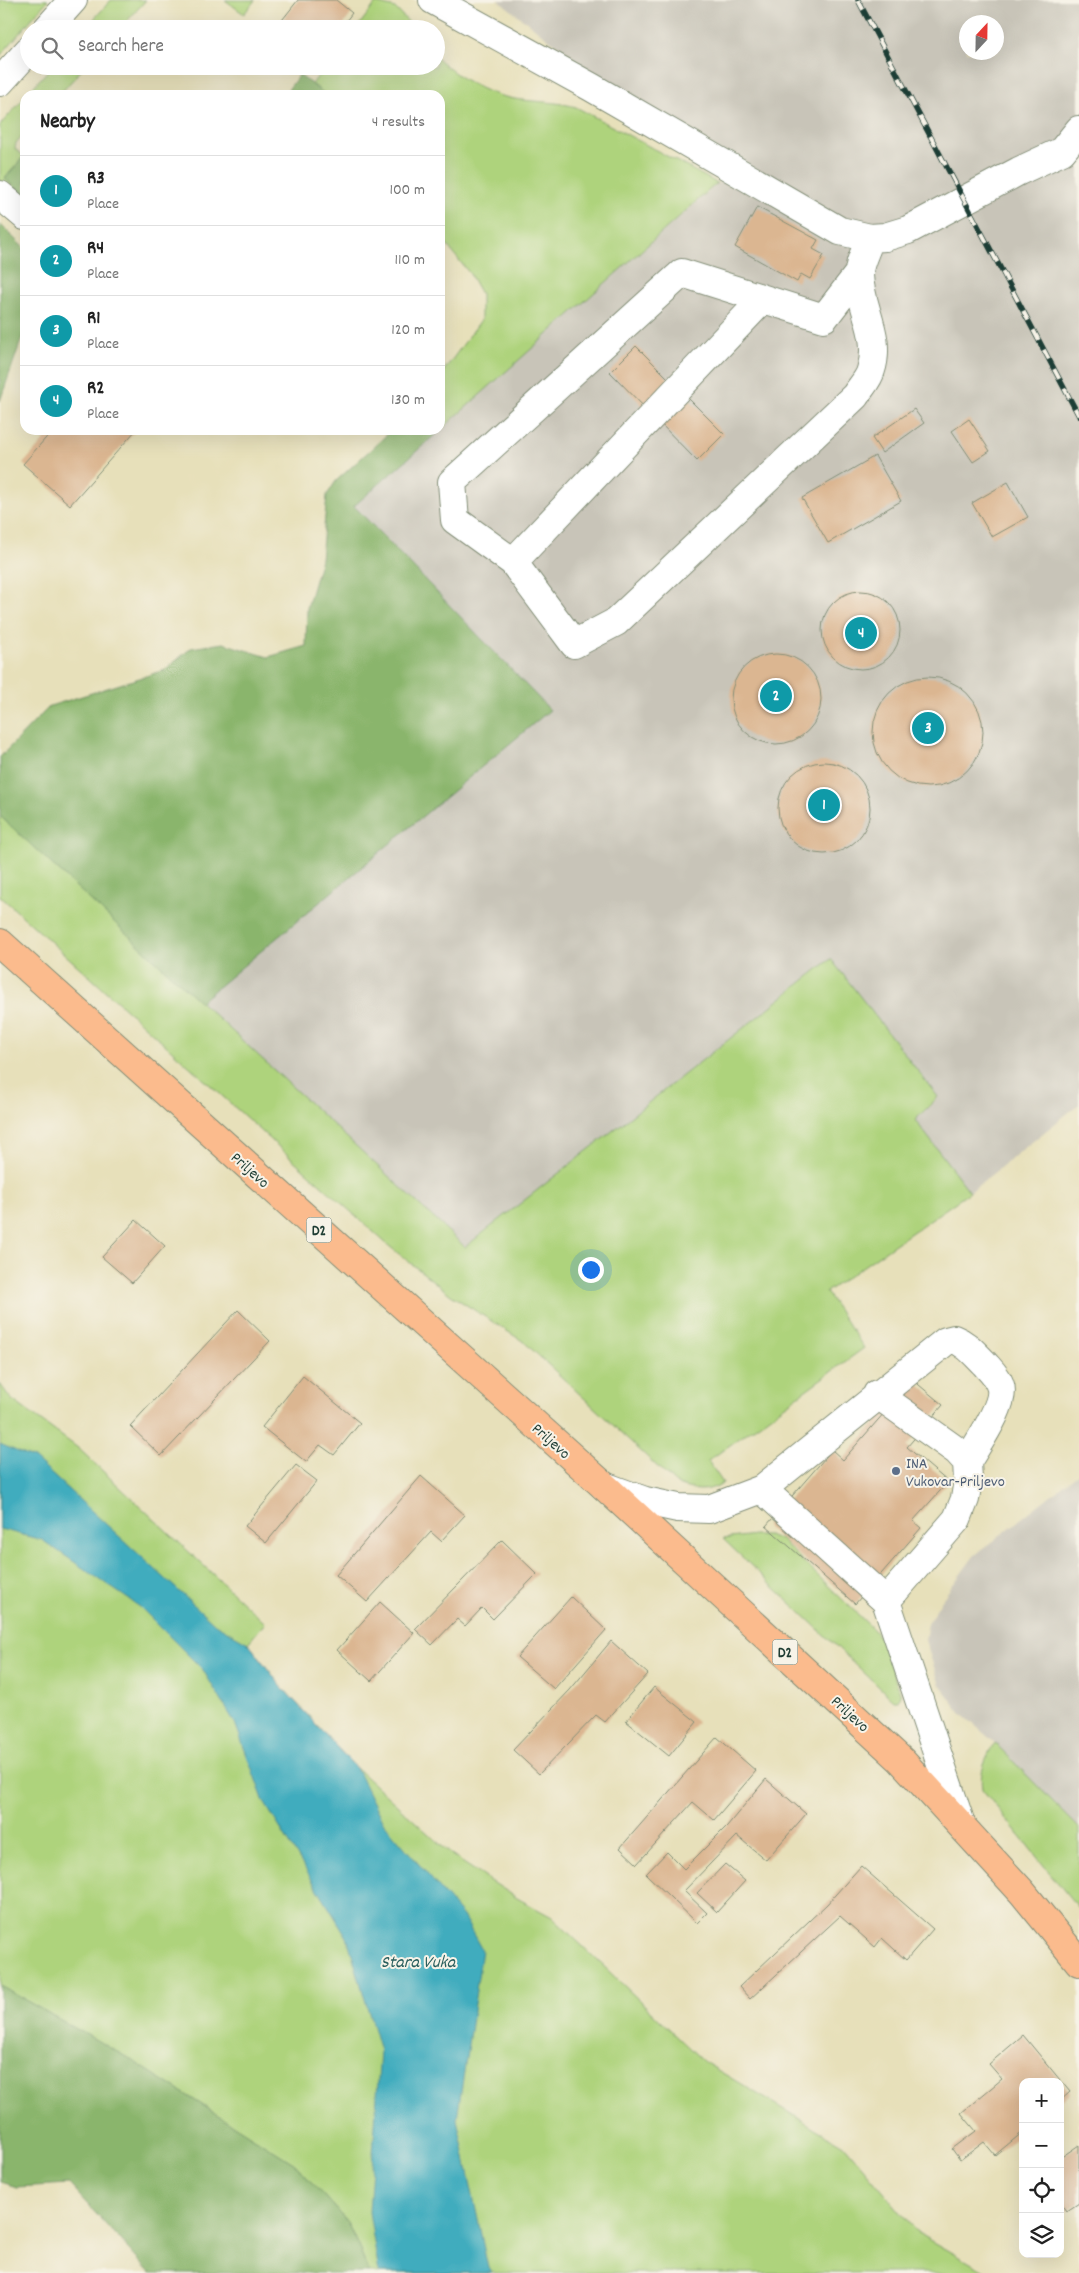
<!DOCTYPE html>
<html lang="en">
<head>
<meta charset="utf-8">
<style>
	:root { --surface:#fff; --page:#f2f2f2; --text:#222; --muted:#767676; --line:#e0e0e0; --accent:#111827 }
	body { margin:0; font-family:Dekko,sans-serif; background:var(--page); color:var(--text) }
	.controls { position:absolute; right:15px; bottom:15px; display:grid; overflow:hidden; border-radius:10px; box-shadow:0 5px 20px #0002 }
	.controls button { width:45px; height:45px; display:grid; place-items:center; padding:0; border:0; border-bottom:1px solid var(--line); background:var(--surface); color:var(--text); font:25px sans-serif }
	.compass { position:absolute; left:959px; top:15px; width:45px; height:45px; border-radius:50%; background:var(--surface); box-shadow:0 5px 20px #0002; rotate:22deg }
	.you { position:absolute; left:590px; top:1269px; width:18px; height:18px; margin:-12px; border:4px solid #fff; border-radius:50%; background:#1a73e8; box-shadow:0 0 0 8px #1a73e833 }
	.badge { display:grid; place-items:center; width:32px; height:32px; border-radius:50%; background:var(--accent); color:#fff; font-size:16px; font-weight:700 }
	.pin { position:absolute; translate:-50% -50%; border:2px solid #fff; box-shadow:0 1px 5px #0006 }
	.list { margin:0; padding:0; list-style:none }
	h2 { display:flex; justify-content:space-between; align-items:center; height:65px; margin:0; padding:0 20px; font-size:21px }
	h2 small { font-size:16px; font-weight:400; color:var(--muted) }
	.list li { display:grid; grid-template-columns:32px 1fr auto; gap:15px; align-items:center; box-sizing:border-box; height:70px; padding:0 20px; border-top:1px solid var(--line) }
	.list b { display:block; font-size:19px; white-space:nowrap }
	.list p { margin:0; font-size:16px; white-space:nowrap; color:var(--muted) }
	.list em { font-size:16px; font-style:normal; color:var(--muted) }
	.icon { flex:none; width:28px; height:28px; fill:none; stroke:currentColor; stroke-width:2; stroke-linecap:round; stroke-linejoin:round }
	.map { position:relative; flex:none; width:1079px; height:2273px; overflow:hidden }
	.search { position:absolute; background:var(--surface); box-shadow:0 5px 20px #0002; left:20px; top:20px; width:425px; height:55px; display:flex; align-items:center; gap:12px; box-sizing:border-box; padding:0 18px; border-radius:28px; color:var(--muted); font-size:19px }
	.panel { position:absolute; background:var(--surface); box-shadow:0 5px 20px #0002; left:20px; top:90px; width:425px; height:345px; border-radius:15px }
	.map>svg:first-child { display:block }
	.industrial { fill:#c8c4b8; fill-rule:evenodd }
	.green { fill:#aed37c; stroke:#668858 }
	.forest { fill:#8ab56c; stroke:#547950 }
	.water { fill:#3facbe; stroke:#2f7479 }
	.building { fill:#dbb691 }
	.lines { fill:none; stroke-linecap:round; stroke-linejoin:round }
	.minor-casing { stroke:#838e77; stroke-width:30 }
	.major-casing { stroke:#838e77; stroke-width:30 }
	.minor { stroke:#fff; stroke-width:28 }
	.major { stroke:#fbbb8d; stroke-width:28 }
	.rail-casing { stroke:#1f3d34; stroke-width:5.5 }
	.rail { stroke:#f7f3e8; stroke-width:4; stroke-dasharray:11; stroke-linecap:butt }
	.service-dot { fill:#5c6f8a; stroke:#f7f3e8; stroke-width:2 }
	.labels { text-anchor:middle; stroke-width:4; stroke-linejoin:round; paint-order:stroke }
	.shield { fill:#f7f3e8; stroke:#60746a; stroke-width:1 }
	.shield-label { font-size:15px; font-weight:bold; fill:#1f3d34 }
	.street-label { font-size:16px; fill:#1f3d34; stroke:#f7f3e8 }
	.service-label { font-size:16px; fill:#4e5e75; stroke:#f7f3e8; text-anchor:start }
	.water-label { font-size:18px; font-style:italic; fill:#295e5d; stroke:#f7f3e8 }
</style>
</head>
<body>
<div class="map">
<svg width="1079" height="2273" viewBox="0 0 1079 2273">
	<rect width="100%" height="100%" fill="#f7f3e8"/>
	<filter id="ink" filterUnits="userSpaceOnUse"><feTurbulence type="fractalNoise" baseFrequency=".02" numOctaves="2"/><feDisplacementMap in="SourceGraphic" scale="10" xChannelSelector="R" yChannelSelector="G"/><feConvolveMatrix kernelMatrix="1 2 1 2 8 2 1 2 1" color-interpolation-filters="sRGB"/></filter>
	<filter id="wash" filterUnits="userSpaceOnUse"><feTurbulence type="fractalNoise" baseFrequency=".0096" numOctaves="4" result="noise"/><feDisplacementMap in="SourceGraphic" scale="20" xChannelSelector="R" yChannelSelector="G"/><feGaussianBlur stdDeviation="1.12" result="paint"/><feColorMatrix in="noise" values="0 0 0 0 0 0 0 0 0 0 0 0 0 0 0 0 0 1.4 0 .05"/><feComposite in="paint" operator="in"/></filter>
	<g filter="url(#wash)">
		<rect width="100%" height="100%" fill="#e7e0ba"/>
		<!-- industrial -->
		<path class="industrial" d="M498,0H1079V1104L970,1192L915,1120L938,1098L831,959L465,1247L200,1002L550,710L354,506L726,176ZM966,22H996V52H966Z
			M1079,1473V1828L995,1743L961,1713L940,1685L925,1640L928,1623L941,1601L974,1556Z"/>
		<!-- green -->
		<path class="green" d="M0,0H48L0,56Z
			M111,0H146L120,29H85Z
			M225,0H255L244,14Z
			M376,3L395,8L415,29H356Z
			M436,57C458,79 491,97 522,100C541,102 558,102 576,107L717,183L444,427L440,423V376L481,320V294L470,274L446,244L440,240V95H326L312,84L326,66H436Z
			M52,66H85L59,95H26Z
			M25,97V132L16,143L15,149L24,156L5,178L25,194V205L0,185V125Z
			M0,816L465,1247L831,959L938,1097L915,1120L970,1192L826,1292L864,1348L708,1461L723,1483C707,1493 693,1491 676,1484L524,1342L451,1295L389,1246L0,896Z
			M0,1384L11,1399L78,1448L265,1623L248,1643L281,1686L356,1768L454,1857L517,1898L552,1917L704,2062L845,2146L918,2233L988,2273H370L347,2222L295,2164L128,2058L0,1986Z
			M754,1535H768L781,1540L874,1630L881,1640L901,1695L898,1701H894L723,1539Z
			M995,1743L1079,1828V1909L982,1789C979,1771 986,1758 995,1743Z"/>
		<!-- forest -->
		<path class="forest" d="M299,75L326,95H284Z
			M24,156L25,158V194L5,179Z
			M0,224L25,249V329L0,401Z
			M440,423L444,427L354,506L550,710L200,1002L0,816V757L50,706L165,670L191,648L223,643L268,657L306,646L307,608L321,559L327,495L336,481L392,430H440Z
			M0,1986L128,2058L295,2164L347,2222L370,2273H150L69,2184L17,2187L0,2182Z"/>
		<!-- water -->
		<path class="water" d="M0,1444L35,1459L215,1624L248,1643L281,1686L356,1768L383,1822L463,1916L482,1950L457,2119L488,2268L491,2273H379L369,2212L380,2051L347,1937L264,1802L235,1723L203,1670L140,1607L42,1540L0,1529Z"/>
		<g id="blocks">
			<!-- building -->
			<path class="building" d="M298,0H336L352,13L340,29H275Z
				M757,207L818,240L813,249L824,255L810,279L801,274L797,282L735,247Z
				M636,346L724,434L697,461L610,372Z
				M914,409L924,423L882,453L872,438Z
				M969,419L990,451L973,462L952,431Z
				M53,430H136L70,505L23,464Z
				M875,456L901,501L828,543L802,498Z
				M1008,482L1028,517L992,537L972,503Z
				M822 630a39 39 0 1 1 78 0a39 39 0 1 1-78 0Z
				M731 699a45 45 0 1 1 90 0a45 45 0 1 1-90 0Z
				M873 732a55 55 0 1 1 110 0a55 55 0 1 1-110 0Z
				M778 808a46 46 0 1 1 92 0a46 46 0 1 1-92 0Z
				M136,1220L165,1246L132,1283L102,1257Z
				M238,1310L270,1341L161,1456L130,1426Z
				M303,1376L360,1423L334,1455L320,1445L306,1462L262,1427Z
				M913,1380L943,1405L907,1447L948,1482L913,1521L921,1528L855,1604L766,1526L832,1450L843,1460Z
				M296,1465L317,1481L266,1543L245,1526Z
				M421,1476L465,1515L441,1541L431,1532L367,1602L336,1575Z
				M502,1540L537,1574L493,1619L482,1608L465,1626L457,1619L432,1645L415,1629Z
				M571,1597L606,1630L554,1689L517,1657Z
				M380,1602L414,1633L371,1681L337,1650Z
				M611,1641L648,1674L605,1722L596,1715L539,1774L513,1750L570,1690Z
				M654,1687L697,1722L669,1756L626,1721Z
				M717,1737L756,1771L714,1820L693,1802L637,1864L620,1848Z
				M766,1779L806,1814L766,1860L737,1836L684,1891L707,1913L697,1923L646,1874L667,1852L684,1869L727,1826Z
				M725,1864L745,1881L717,1912L697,1893Z
				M861,1866L933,1929L906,1960L882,1938L875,1947L840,1916L750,1999L739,1987L827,1904Z
				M1023,2035L1070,2092L1060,2101V2082H1023V2132L995,2155L984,2142L960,2160L952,2149L976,2131L961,2113L1002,2079L989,2064Z
				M1079,2145V2203L1067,2211L1060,2201V2158Z"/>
		</g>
	</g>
	<g filter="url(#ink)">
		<use href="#blocks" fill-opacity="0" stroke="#838e77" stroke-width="1"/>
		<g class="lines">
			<!-- minor casing -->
			<g class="minor-casing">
				<path id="minor" d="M433,0L591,87L840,231L870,238L885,237L908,230L1019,171L1062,151L1079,130
					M47,29L73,0
					M0,82L29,50
					M0,195L25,216
					M859,273L824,318L682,273L452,482L455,520L513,562L574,644L616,622L855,396C860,388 869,379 871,370C882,336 860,308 859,275C858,264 867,249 870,238
					M513,562L763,299
					M877,1394L957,1451L967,1462L968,1480L965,1499L957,1519L886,1601L961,1824
					M604,1486L645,1501L678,1508L709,1509L762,1489L946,1341L954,1339C967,1344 974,1353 984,1363C990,1370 997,1376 1000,1385C1007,1403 976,1446 967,1462
					M762,1489L886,1601"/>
			</g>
			<!-- major casing -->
			<g class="major-casing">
				<path id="major" d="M0,943L604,1486L901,1760L1022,1892L1079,1962"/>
			</g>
			<!-- minor -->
			<use href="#minor" class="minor"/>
			<!-- major -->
			<use href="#major" class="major"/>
			<!-- rail casing -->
			<g class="rail-casing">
				<path id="rail" d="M858,0L1079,416"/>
			</g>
			<!-- rail -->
			<use href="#rail" class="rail"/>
		</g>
	</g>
	<!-- markers -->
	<circle class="service-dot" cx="896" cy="1471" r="5"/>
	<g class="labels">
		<!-- shield labels -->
		<g class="shield">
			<rect x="306.5" y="1217.5" width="25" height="25" rx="4"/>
			<rect x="772.5" y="1639.5" width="25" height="25" rx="4"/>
		</g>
		<g class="shield-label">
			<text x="319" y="1235">D2</text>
			<text x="785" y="1657">D2</text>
		</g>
		<!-- street labels -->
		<g class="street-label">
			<text transform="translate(251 1169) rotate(42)" y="6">Priljevo</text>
			<text transform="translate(552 1440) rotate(42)" y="6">Priljevo</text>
			<text transform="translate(851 1713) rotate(43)" y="6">Priljevo</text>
		</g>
		<!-- service labels -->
		<g class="service-label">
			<text x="906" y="1468">INA<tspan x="906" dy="18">Vukovar-Priljevo</tspan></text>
		</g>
		<!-- water labels -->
		<g class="water-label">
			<text x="418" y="1967">Stara Vuka</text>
		</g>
	</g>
</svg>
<div class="controls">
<button>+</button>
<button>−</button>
<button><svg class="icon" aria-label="locate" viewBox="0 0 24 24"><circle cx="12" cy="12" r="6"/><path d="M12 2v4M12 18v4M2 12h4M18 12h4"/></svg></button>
<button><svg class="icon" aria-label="layers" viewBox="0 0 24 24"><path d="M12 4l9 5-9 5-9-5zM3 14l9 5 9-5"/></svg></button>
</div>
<svg class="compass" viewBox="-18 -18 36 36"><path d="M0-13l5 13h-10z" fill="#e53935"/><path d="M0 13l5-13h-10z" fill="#767676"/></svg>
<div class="you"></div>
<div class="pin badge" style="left:824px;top:805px;background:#0f9aa8">1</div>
<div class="pin badge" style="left:776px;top:696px;background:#0f9aa8">2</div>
<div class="pin badge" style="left:928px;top:728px;background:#0f9aa8">3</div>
<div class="pin badge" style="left:861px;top:633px;background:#0f9aa8">4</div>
<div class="search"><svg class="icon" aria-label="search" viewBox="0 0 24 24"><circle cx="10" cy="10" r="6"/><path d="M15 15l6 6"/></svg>Search here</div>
<section class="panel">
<h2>Nearby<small>4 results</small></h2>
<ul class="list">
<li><span class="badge" style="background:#0f9aa8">1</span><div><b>R3</b><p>Place</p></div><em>100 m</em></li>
<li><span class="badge" style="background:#0f9aa8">2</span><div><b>R4</b><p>Place</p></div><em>110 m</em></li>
<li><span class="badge" style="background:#0f9aa8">3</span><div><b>R1</b><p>Place</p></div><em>120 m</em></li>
<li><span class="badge" style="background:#0f9aa8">4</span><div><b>R2</b><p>Place</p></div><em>130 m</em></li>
</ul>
</section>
</div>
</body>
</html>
